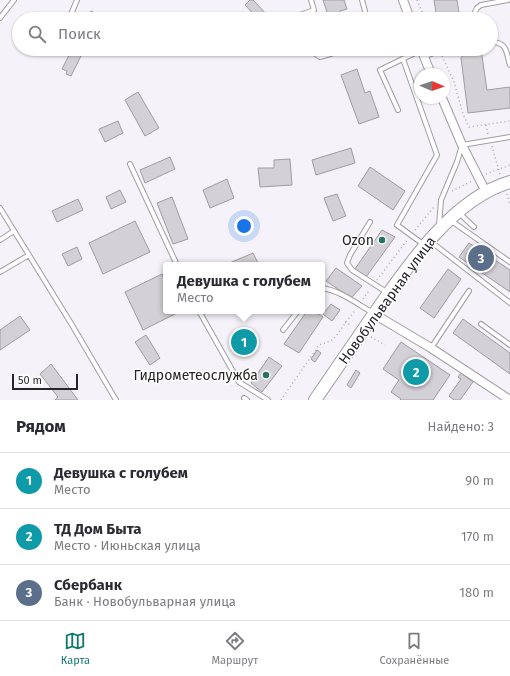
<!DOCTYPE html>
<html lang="ru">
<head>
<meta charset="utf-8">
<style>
	:root { --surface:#fff; --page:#f2f2f3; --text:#2b2b33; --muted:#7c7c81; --line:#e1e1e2; --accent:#0f766e }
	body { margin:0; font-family:"Fira Sans",sans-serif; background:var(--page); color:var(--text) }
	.compass { position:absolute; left:414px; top:68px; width:36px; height:36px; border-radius:50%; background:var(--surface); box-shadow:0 1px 3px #0004; rotate:92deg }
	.scale { position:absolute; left:12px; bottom:10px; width:66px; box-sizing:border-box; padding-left:4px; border:2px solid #262527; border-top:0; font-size:11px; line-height:14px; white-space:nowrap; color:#262527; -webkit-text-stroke:3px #fff; paint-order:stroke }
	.you { position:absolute; left:244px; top:226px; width:14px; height:14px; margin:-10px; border:3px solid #fff; border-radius:50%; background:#1a73e8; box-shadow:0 0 0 6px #1a73e833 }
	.badge { display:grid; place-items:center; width:26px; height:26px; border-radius:50%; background:var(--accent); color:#fff; font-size:13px; font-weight:700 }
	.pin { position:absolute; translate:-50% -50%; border:2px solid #fff; box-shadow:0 1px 4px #0006 }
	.popup { position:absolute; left:163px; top:262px; width:162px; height:52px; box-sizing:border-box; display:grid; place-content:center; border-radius:4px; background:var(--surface); filter:drop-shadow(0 1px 3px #0005); font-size:13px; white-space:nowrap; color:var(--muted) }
	.popup b { font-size:15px; color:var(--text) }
	.popup::after { content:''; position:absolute; left:50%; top:100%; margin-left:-8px; border:8px solid transparent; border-top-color:var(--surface) }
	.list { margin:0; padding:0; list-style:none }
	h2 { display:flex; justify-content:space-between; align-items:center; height:52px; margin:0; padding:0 16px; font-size:17px }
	h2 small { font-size:13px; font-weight:400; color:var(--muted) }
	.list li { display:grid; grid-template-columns:26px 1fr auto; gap:12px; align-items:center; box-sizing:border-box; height:56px; padding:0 16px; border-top:1px solid var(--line) }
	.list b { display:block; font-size:15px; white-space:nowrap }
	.list p { margin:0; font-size:13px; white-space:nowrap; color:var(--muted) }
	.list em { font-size:13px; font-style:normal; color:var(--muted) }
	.icon { flex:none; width:22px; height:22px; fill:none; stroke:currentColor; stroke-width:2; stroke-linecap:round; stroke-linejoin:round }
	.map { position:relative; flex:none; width:510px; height:400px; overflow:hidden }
	.search { position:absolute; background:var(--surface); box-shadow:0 1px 3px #0004; left:12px; right:12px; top:12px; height:44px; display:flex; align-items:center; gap:10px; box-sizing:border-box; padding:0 14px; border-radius:22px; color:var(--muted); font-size:15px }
	.sheet { height:220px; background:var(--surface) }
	nav { display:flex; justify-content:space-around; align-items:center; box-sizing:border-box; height:56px; border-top:1px solid var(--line); background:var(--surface); font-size:11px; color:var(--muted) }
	nav a { display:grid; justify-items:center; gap:2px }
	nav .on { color:var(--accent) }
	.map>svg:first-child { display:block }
	.building { fill:#d3d0d6; stroke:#9f9ca2 }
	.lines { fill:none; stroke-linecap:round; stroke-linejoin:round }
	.lane-casing { stroke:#a09da3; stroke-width:6 }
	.street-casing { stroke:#a09da3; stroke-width:10 }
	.primary-casing { stroke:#a09da3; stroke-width:14 }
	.path { stroke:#b0adb3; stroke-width:1.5; stroke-dasharray:1 3; stroke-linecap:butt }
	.lane { stroke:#fff; stroke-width:4 }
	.street { stroke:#fff; stroke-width:8 }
	.primary { stroke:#fff; stroke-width:12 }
	.poi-dot { fill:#2a7064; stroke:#fff; stroke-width:1.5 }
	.labels { text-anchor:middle; stroke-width:3; stroke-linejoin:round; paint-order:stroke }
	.poi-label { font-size:14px; fill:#262527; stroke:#fff; text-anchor:end }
	.street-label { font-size:14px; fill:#262527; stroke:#fff }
</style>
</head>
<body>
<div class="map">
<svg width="510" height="400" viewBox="0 0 510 400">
	<rect width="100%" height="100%" fill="#f5f2f9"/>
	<!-- building -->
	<path class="building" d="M250,0H253L271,19H258L245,5Z
		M323,0H344L347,9L340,11L342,19H323V17L328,15Z
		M434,0H457L460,19H437Z
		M91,11L99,15L97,19H87Z
		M481,49L487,90L510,87V108L468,113L461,58L466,51Z
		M71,51L81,56L71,76L66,74L67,71L62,69Z
		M357,69L365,93L370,91L379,117L359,124L341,75Z
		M138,92L159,128L145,136L125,100Z
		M118,121L123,133L105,142L99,129Z
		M351,148L355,163L316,175L312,160Z
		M170,157L175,169L145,183L140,170Z
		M290,159L292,185L260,187L258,168H274V160Z
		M370,167L405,191L393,210L358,186Z
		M227,179L234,198L210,208L203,190Z
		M120,190L126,202L111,209L106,197Z
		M337,194L346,216L333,221L324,198Z
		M172,197L188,239L173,244L157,203Z
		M78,199L83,210L57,222L52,211Z
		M135,221L150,252L103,274L89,243Z
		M382,230L395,237L366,277L355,269Z
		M469,243L510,270V292L459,257Z
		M77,247L82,259L68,266L62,254Z
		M253,253L259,265H225Z
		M336,268L362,286L351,298L326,281Z
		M448,269L461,279L434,318L420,308Z
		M162,274L166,284V311H178L179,312L143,330L125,292Z
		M331,304L340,310L332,321L323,314Z
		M307,311H314L323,317L299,353L284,344Z
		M20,316L30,330L0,350V330Z
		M463,319L510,353V374L453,333Z
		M146,335L160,358L150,365L135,342Z
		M401,342L450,375L433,400H400L401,399L391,392L399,380L383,369Z
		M317,350L321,353L315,362L311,359Z
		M269,357L282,366L262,392L251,383Z
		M51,364L78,400H55L58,397L40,374Z
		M356,370L360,373L351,388L347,385Z
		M461,373L473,382L460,400H454L449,396L461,379L458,377Z"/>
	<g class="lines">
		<!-- lane casing -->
		<g class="lane-casing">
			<path id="lane" d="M362,0L365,11L363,19
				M0,18L14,0
				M69,19L77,0
				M300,19V15L314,10L311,0
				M476,19L475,12L477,8L481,5L508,0
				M491,42C508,42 506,53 510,65
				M308,49L320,57L347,49
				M424,57L443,49
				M403,59L437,155L397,225L423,244
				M398,110L380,70L421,50
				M130,164L177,265
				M0,208L72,325L116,400
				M459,213L474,227
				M450,220L510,262
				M370,222L350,255L347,263L352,270L388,293
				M439,226L441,200L457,162L462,145L510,137
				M0,240L14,231
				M430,241L510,303
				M0,272L29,255
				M322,288C341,291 356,303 373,313
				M199,311L239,382L268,400
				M481,324L510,345
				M283,330L298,311
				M431,348L469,291
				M244,398L247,400"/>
		</g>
		<!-- street casing -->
		<g class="street-casing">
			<path id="street" d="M403,0L410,19
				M421,49L431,74
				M442,98L462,145L486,192
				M374,314L431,348L510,400"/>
		</g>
		<!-- primary casing -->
		<g class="primary-casing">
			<path id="primary" d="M315,400C334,372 353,345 372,317C405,270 451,199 510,182"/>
		</g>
		<!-- path -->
		<path class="path" d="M417,0L425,19
			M442,56L454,82L463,114L469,127L510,121
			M486,125L488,135
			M492,146L500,175
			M486,174L510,165
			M452,191L472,181
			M507,194L510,205
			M415,230L434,207
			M377,280L408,239
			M363,299L370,289
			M345,322L352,326
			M371,337L385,345
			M281,400L319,345L333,340L355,310"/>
		<!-- lane -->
		<use href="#lane" class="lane"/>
		<!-- street -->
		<use href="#street" class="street"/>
		<!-- primary -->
		<use href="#primary" class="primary"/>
	</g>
	<!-- markers -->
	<g class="poi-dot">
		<circle cx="382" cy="240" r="4"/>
		<circle cx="266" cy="375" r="4"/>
	</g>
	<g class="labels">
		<!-- poi labels -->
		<g class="poi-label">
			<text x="374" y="245">Ozon</text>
			<text x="258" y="380">Гидрометеослужба</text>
		</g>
		<!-- street labels -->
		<g class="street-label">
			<text transform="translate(387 300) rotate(-54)" y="5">Новобульварная улица</text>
		</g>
	</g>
</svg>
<svg class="compass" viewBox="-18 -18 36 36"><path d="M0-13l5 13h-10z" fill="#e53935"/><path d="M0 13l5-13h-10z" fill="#7c7c81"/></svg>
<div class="scale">50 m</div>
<div class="you"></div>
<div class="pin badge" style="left:244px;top:342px;background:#0f9aa8">1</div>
<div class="popup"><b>Девушка с голубем</b>Место</div>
<div class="pin badge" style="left:416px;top:372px;background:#0f9aa8">2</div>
<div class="pin badge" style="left:481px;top:258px;background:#5c6f8a">3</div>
<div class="search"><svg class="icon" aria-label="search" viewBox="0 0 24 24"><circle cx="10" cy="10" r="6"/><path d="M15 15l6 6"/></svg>Поиск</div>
</div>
<section class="sheet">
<h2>Рядом<small>Найдено: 3</small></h2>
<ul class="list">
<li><span class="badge" style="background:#0f9aa8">1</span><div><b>Девушка с голубем</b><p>Место</p></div><em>90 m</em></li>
<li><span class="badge" style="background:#0f9aa8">2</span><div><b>ТД Дом Быта</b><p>Место · Июньская улица</p></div><em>170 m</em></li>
<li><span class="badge" style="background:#5c6f8a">3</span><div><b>Сбербанк</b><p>Банк · Новобульварная улица</p></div><em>180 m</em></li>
</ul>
</section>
<nav>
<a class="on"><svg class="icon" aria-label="map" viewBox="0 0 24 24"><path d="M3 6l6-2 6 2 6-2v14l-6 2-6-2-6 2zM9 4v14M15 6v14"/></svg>Карта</a>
<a><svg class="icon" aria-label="directions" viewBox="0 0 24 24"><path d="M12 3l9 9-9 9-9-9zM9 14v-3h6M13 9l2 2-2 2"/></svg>Маршрут</a>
<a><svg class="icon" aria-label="saved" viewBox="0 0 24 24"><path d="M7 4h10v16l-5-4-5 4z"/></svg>Сохранённые</a>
</nav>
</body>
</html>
